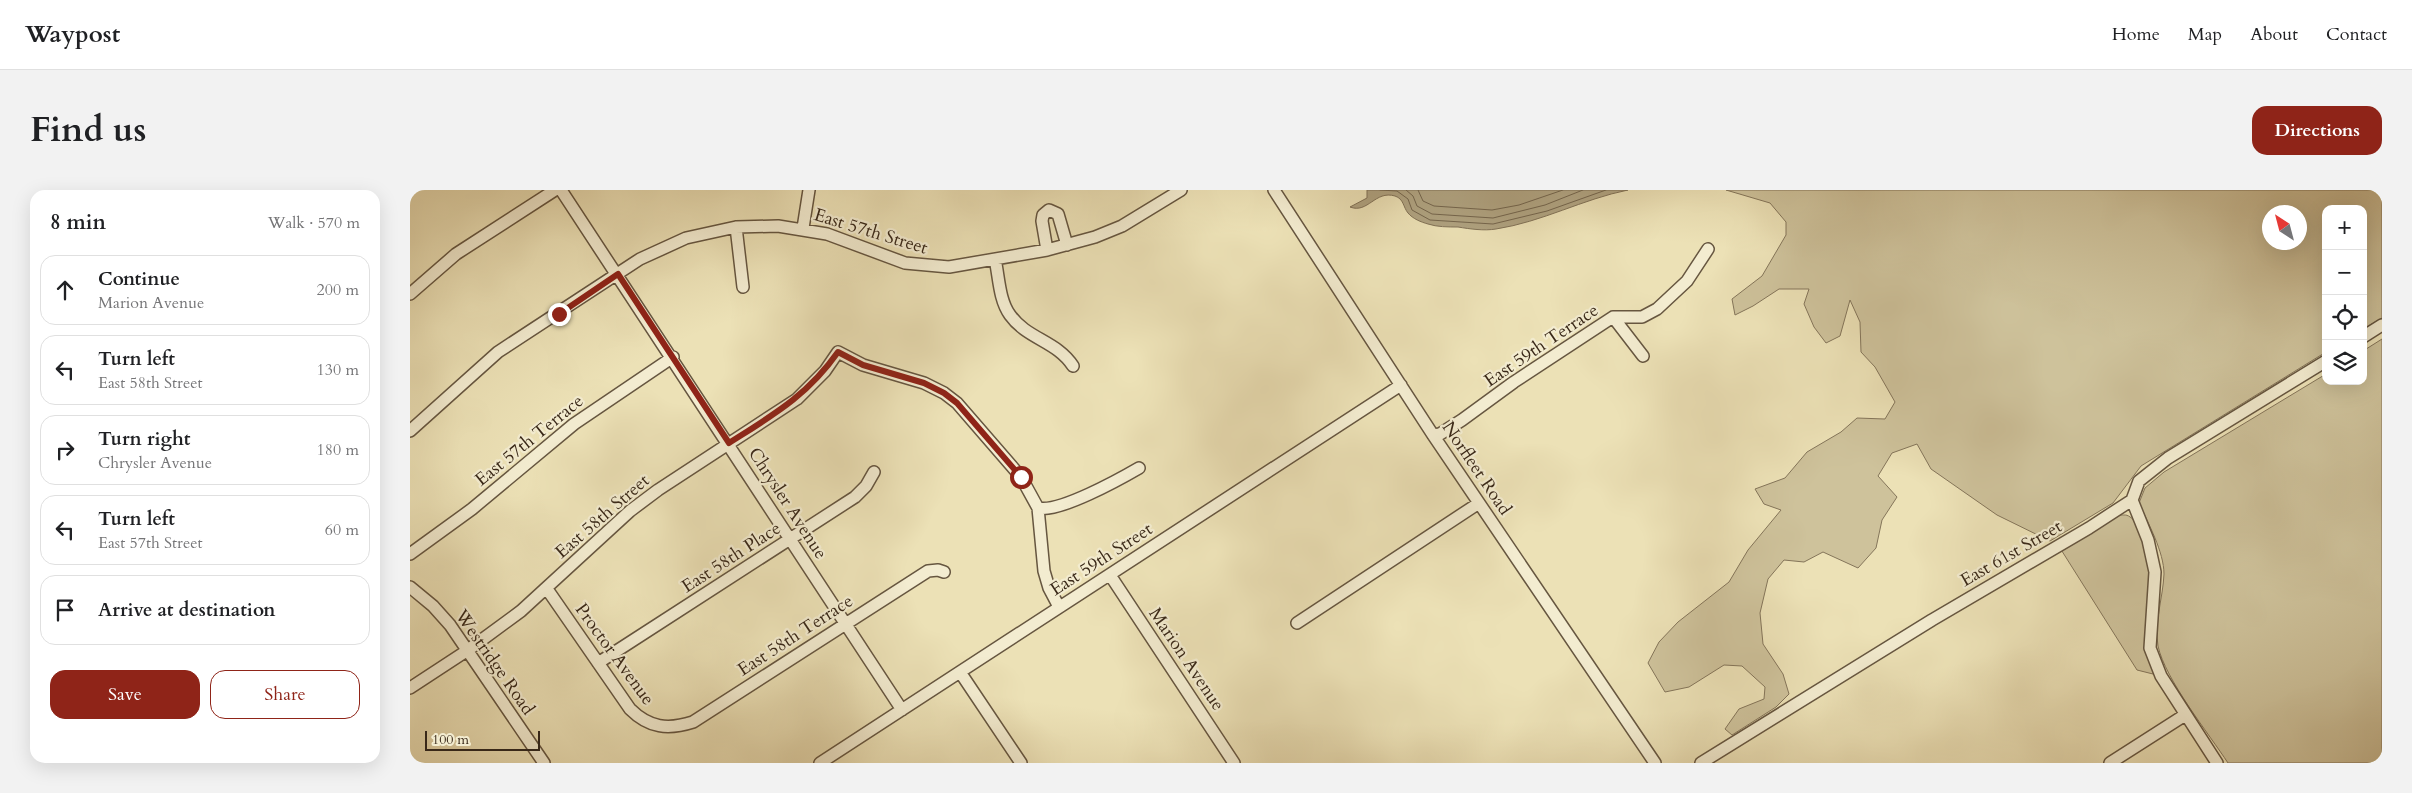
<!DOCTYPE html>
<html lang="en">
<head>
<meta charset="utf-8">
<style>
	:root { --surface:#fff; --page:#f2f2f2; --text:#202124; --muted:#757577; --line:#e0e0e0; --accent:#8f2418 }
	body { margin:0; font-family:Cardo,serif; background:var(--page); color:var(--text) }
	.controls { position:absolute; right:15px; top:15px; display:grid; overflow:hidden; border-radius:10px; box-shadow:0 5px 20px #0002 }
	.controls button { width:45px; height:45px; display:grid; place-items:center; padding:0; border:0; border-bottom:1px solid var(--line); background:var(--surface); color:var(--text); font:25px sans-serif }
	.compass { position:absolute; left:1852px; top:15px; width:45px; height:45px; border-radius:50%; background:var(--surface); box-shadow:0 5px 20px #0002; rotate:324deg }
	.scale { position:absolute; left:15px; bottom:12px; width:115px; box-sizing:border-box; padding-left:5px; border:2px solid #392818; border-top:0; font-size:14px; line-height:18px; white-space:nowrap; color:#392818; -webkit-text-stroke:4px #f3ecd0; paint-order:stroke }
	.stop { position:absolute; width:15px; height:15px; margin:-11px; border:4px solid #8f2418; border-radius:50%; background:#fff }
	.stop.end { background:#8f2418; border-color:#fff; box-shadow:0 1px 5px #0008 }
	.list { margin:0; padding:0; list-style:none }
	h2 { display:flex; justify-content:space-between; align-items:center; height:65px; margin:0; padding:0 20px; font-size:21px }
	h2 small { font-size:16px; font-weight:400; color:var(--muted) }
	.list li { display:grid; grid-template-columns:32px 1fr auto; gap:15px; align-items:center; box-sizing:border-box; height:70px; margin:0 10px 10px; padding:0 10px; border:1px solid var(--line); border-radius:15px }
	.list b { display:block; font-size:19px; white-space:nowrap }
	.list p { margin:0; font-size:16px; white-space:nowrap; color:var(--muted) }
	.list em { font-size:16px; font-style:normal; color:var(--muted) }
	.actions { display:flex; gap:10px; padding:15px 20px }
	.actions a { flex:1; padding:11px 0; border:1px solid var(--accent); border-radius:15px; text-align:center; font-size:18px; color:var(--accent) }
	.actions .main { background:var(--accent); color:#fff }
	.icon { flex:none; width:28px; height:28px; fill:none; stroke:currentColor; stroke-width:2; stroke-linecap:round; stroke-linejoin:round }
	.map { position:relative; flex:none; width:1972px; height:573px; overflow:hidden; border-radius:15px }
	header { display:flex; align-items:center; gap:30px; box-sizing:border-box; height:70px; padding:0 25px; background:var(--surface); border-bottom:1px solid var(--line) }
	header strong { font-size:24px }
	nav { display:flex; gap:28px; margin-inline-start:auto; font-size:18px }
	.intro { display:flex; align-items:center; justify-content:space-between; box-sizing:border-box; height:120px; padding:0 30px }
	h1 { margin:0; font-size:35px }
	.button { padding:12px 22px; border-radius:15px; background:var(--accent); color:#fff; font-size:18px; font-weight:700 }
	main { display:flex; gap:30px; padding:0 30px }
	aside { flex:1; background:var(--surface); border-radius:15px; box-shadow:0 5px 20px #0002 }
	.map>svg:first-child { display:block }
	.green { fill:#cec29b; stroke:#84755a; fill-rule:evenodd }
	.water { fill:#afa280; stroke:#807156 }
	.lines { fill:none; stroke-linecap:round; stroke-linejoin:round }
	.shore { stroke:#74654c; stroke-width:1 }
	.minor-casing { stroke:#665640; stroke-width:14 }
	.minor { stroke:#f3ecd0; stroke-width:11 }
	.route { stroke:#8f2418; stroke-width:6 }
	.labels { text-anchor:middle; stroke-width:4.5; stroke-linejoin:round; paint-order:stroke }
	.street-label { font-size:18px; fill:#392818; stroke:#f3ecd0 }
</style>
</head>
<body>
<header>
<strong>Waypost</strong>
<nav><a>Home</a><a>Map</a><a>About</a><a>Contact</a></nav>
</header>
<div class="intro"><h1>Find us</h1><a class="button">Directions</a></div>
<main>
<aside>
<h2>8 min<small>Walk · 570 m</small></h2>
<ul class="list">
<li><svg class="icon" aria-label="ahead" viewBox="0 0 24 24"><path d="M12 20V5M6 11l6-6 6 6"/></svg><div><b>Continue</b><p>Marion Avenue</p></div><em>200 m</em></li>
<li><svg class="icon" aria-label="left" viewBox="0 0 24 24"><path d="M17 20v-9H6M10 6l-5 5 5 5"/></svg><div><b>Turn left</b><p>East 58th Street</p></div><em>130 m</em></li>
<li><svg class="icon" aria-label="right" viewBox="0 0 24 24"><path d="M7 20v-9h11M14 6l5 5-5 5"/></svg><div><b>Turn right</b><p>Chrysler Avenue</p></div><em>180 m</em></li>
<li><svg class="icon" aria-label="left" viewBox="0 0 24 24"><path d="M17 20v-9H6M10 6l-5 5 5 5"/></svg><div><b>Turn left</b><p>East 57th Street</p></div><em>60 m</em></li>
<li><svg class="icon" aria-label="arrive" viewBox="0 0 24 24"><path d="M6 21V4h12l-3 4 3 4H6"/></svg><div><b>Arrive at destination</b></div></li>
</ul>
<div class="actions"><a class="main">Save</a><a>Share</a></div>
</aside>
<div class="map">
<svg width="1972" height="573" viewBox="0 0 1972 573">
	<rect width="100%" height="100%" fill="#ece1b6"/>
	<filter id="stains"><feTurbulence type="fractalNoise" baseFrequency=".004" numOctaves="4"/><feColorMatrix values="0 0 0 0 .2 0 0 0 0 .09 0 0 0 0 .02 0 0 0 .5 -.17"/></filter>
	<radialGradient id="worn" r=".72"><stop offset=".6" stop-color="#630" stop-opacity="0"/><stop offset="1" stop-color="#630" stop-opacity=".3"/></radialGradient>
	<!-- green -->
	<path class="green" d="M1316,0H1972V128L1953,139V19H1916V162L1731,276L1703,313L1640,351L1587,325L1521,279L1507,254L1482,263L1468,286L1487,307L1472,330L1466,358L1448,378L1413,362L1394,372L1374,370L1358,389L1350,423L1353,454L1373,484L1379,504L1366,517L1322,545L1315,539L1329,519L1354,509L1355,497L1332,476L1314,475L1279,497L1255,502L1238,473L1249,452L1268,432L1319,392L1338,360L1371,320L1354,314L1345,299L1375,288L1397,262L1431,242L1447,228L1475,229L1485,212L1465,177L1451,162L1450,132L1440,110L1430,146L1416,153L1404,137L1394,114L1399,99H1369L1343,116L1325,125L1322,109L1352,86L1376,45V32L1360,13ZM1860,22H1890V52H1860Z
		M1972,149V573H1818C1799,544 1755,489 1748,456C1744,432 1753,408 1754,384C1754,362 1738,333 1729,313L1735,298L1754,282L1916,184V191H1953V161Z
		M1708,325C1709,325 1716,325 1716,325C1745,332 1745,459 1747,485L1727,480L1650,358Z"/>
	<!-- water -->
	<path class="water" d="M957,0H1218C1173,9 1132,32 1086,39C1074,41 1060,39 1048,37C1038,37 1027,37 1018,34C1011,32 1003,29 998,23C993,17 994,9 985,6C965,0 958,24 940,17L957,8Z"/>
	<g class="lines">
		<!-- shore -->
		<path class="shore" d="M970,0L987,1L998,9L1002,20L1020,30L1083,34L1137,21L1196,0
			M996,0L1003,6L1007,16L1022,24L1083,28L1135,15L1173,0
			M1008,0L1013,11L1024,16L1082,20L1109,15L1153,0"/>
		<!-- minor casing -->
		<g class="minor-casing">
			<path id="minor" d="M151,0L492,520
				M864,0L1023,245L1245,573
				M326,37L333,97
				M393,38L399,0
				M637,60L632,31L633,25L639,20L648,24L657,55
				M585,69C589,87 589,110 600,125C617,149 647,151 663,176
				M0,104L46,64L145,0
				M1203,127L1233,166
				M1953,147L1972,135
				M0,241L88,162L230,69L276,48L326,37L368,36L417,44L495,73L539,77L637,60L685,47L712,36L771,0
				M1023,245L1030,244L1052,230L1104,192L1203,127H1232L1247,119L1277,91L1298,59
				M1722,310L1738,350L1745,382L1740,458L1751,486L1807,573
				M628,318C649,323 710,289 729,278
				M0,364L62,319L164,234L263,167
				M700,385L824,573
				M0,397L23,416L40,435L134,573
				M137,399L220,519C239,538 258,540 283,532L518,381L528,380L534,382
				M887,433L1069,313
				M188,473L445,307L456,296L464,282
				M550,482L611,573
				M0,498L58,460L111,421L220,321L248,300L387,209L415,181L428,162L453,175L514,193L534,203L547,213L611,287L628,318L634,381L639,398L649,417
				M410,573L991,195
				M1291,573L1522,430L1679,338L1722,310L1729,291L1758,268L1916,171
				M1700,573L1775,525"/>
		</g>
		<!-- minor -->
		<use href="#minor" class="minor"/>
	</g>
	<g class="lines">
		<!-- route -->
		<path class="route" d="M149,124L208,84L319,253C363,225 397,206 428,162L453,175L514,193L534,203L547,213L611,287"/>
	</g>
	<g class="labels">
		<!-- street labels -->
		<g class="street-label">
			<text transform="translate(461 41) rotate(17)" y="6">East 57th Street</text>
			<text transform="translate(1131 155) rotate(-34)" y="6">East 59th Terrace</text>
			<text transform="translate(119 250) rotate(-39)" y="6">East 57th Terrace</text>
			<text transform="translate(1067 278) rotate(56)" y="6">Norfleet Road</text>
			<text transform="translate(378 313) rotate(57)" y="6">Chrysler Avenue</text>
			<text transform="translate(192 326) rotate(-41)" y="6">East 58th Street</text>
			<text transform="translate(1601 363) rotate(-30)" y="6">East 61st Street</text>
			<text transform="translate(321 367) rotate(-33)" y="6">East 58th Place</text>
			<text transform="translate(691 369) rotate(-33)" y="6">East 59th Street</text>
			<text transform="translate(385 445) rotate(-33)" y="6">East 58th Terrace</text>
			<text transform="translate(205 464) rotate(54)" y="6">Proctor Avenue</text>
			<text transform="translate(777 469) rotate(56)" y="6">Marion Avenue</text>
			<text transform="translate(85 472) rotate(55)" y="6">Westridge Road</text>
		</g>
	</g>
	<rect width="100%" height="100%" filter="url(#stains)"/>
	<rect width="100%" height="100%" fill="url(#worn)"/>
</svg>
<div class="controls">
<button>+</button>
<button>−</button>
<button><svg class="icon" aria-label="locate" viewBox="0 0 24 24"><circle cx="12" cy="12" r="6"/><path d="M12 2v4M12 18v4M2 12h4M18 12h4"/></svg></button>
<button><svg class="icon" aria-label="layers" viewBox="0 0 24 24"><path d="M12 4l9 5-9 5-9-5zM3 14l9 5 9-5"/></svg></button>
</div>
<svg class="compass" viewBox="-18 -18 36 36"><path d="M0-13l5 13h-10z" fill="#e53935"/><path d="M0 13l5-13h-10z" fill="#757577"/></svg>
<div class="scale">100 m</div>
<div class="stop" style="left:611px;top:287px"></div>
<div class="stop end" style="left:149px;top:124px"></div>
</div>
</main>
</body>
</html>
